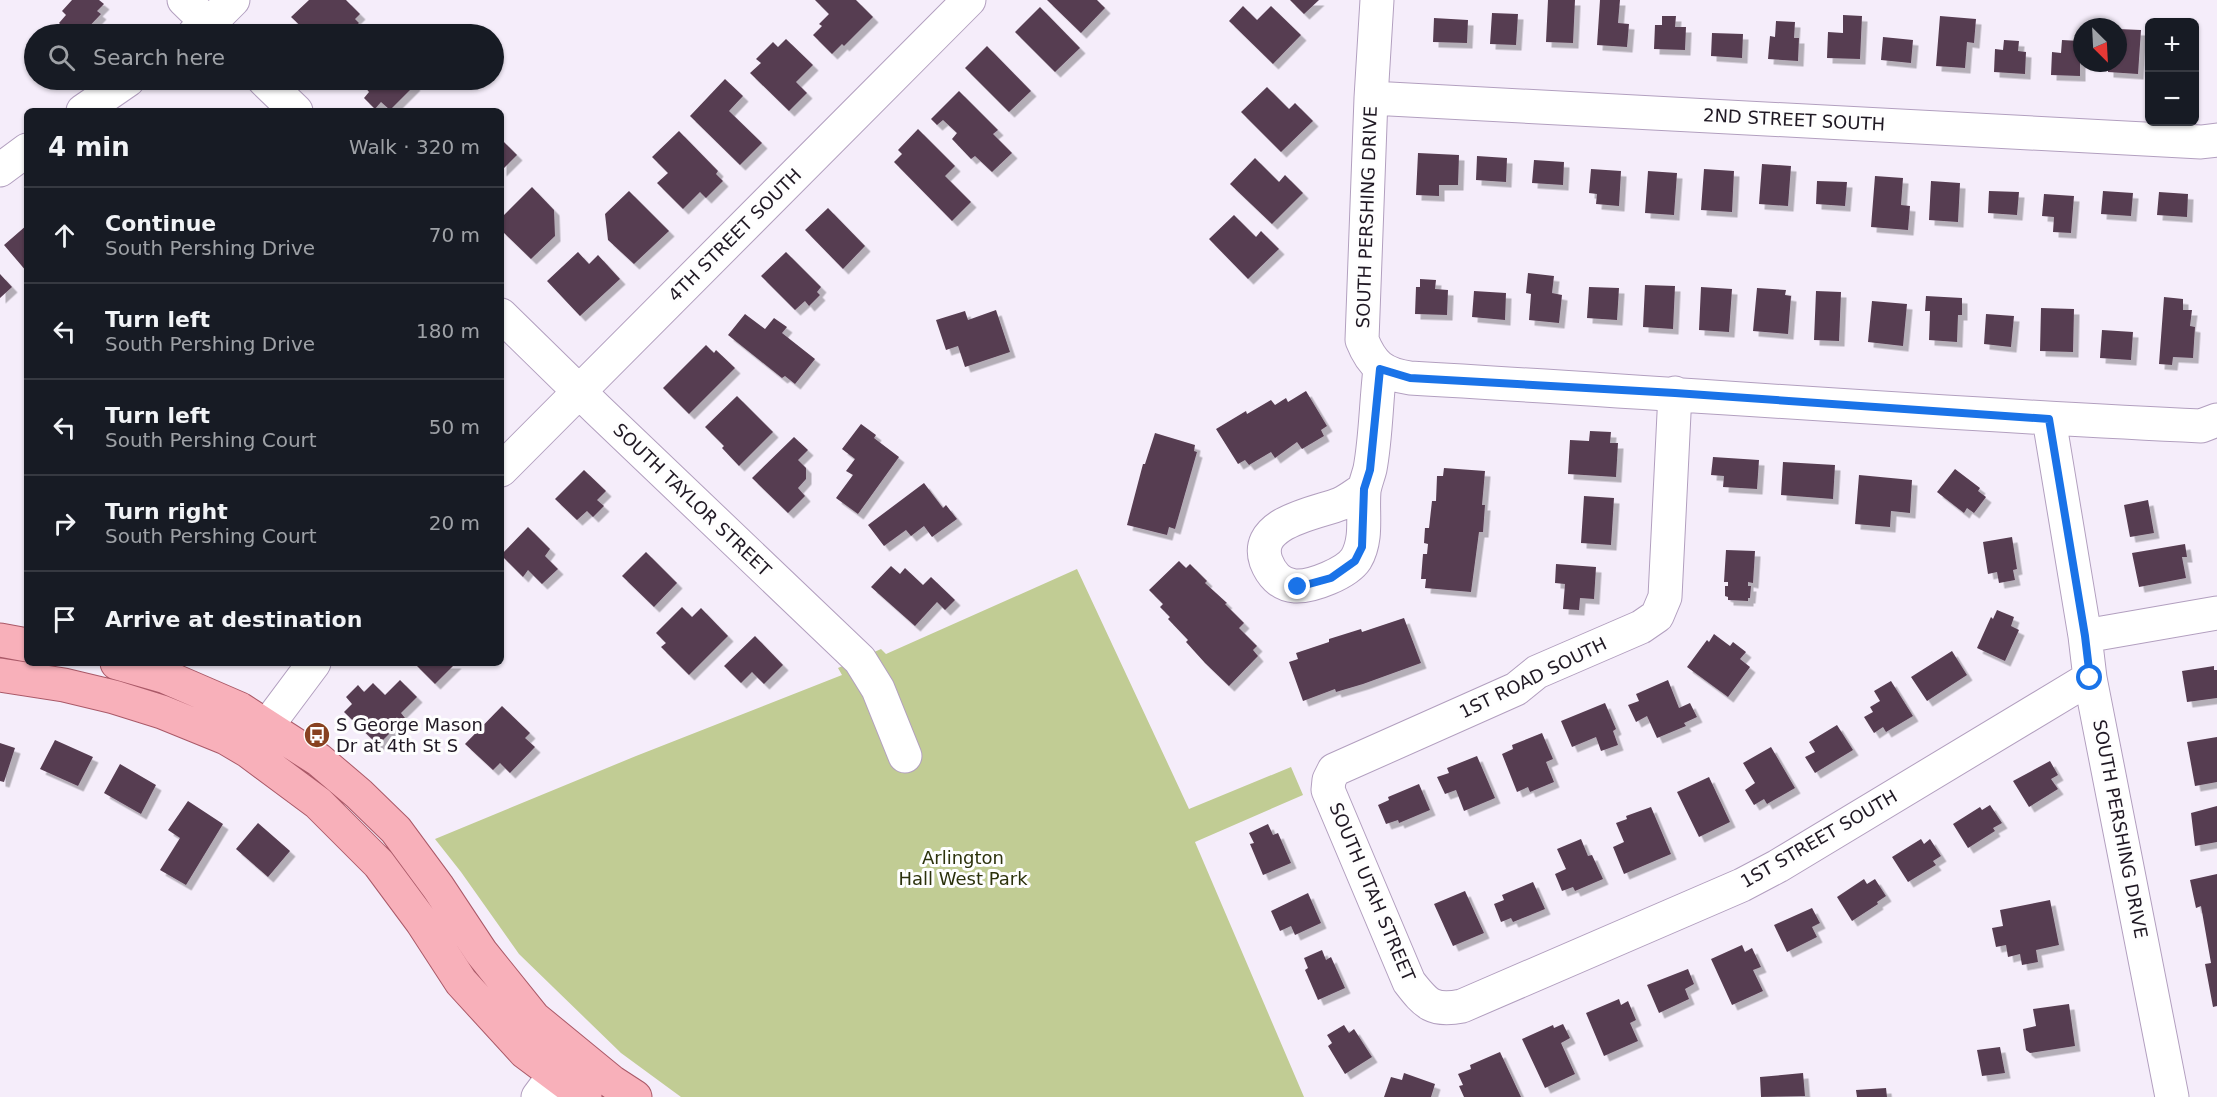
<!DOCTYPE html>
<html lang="en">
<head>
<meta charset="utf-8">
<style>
	:root { --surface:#171b24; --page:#20242c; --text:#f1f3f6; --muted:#9ea1a6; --line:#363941 }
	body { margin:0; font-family:"DejaVu Sans",sans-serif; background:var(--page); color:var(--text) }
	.controls { position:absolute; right:18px; top:18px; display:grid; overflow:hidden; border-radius:9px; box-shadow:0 2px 4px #0004 }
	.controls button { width:54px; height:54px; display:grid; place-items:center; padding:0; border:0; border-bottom:2px solid var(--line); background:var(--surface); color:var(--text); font:30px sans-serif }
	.compass { position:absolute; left:2073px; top:18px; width:54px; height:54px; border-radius:50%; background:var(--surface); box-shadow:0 2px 4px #0004; rotate:156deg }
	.stop { position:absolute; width:18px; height:18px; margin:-14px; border:4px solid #1a73e8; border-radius:50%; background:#fff }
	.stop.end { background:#1a73e8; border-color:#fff; box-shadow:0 2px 6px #0008 }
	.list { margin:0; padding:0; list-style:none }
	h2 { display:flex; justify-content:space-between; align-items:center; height:78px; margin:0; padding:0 24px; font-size:26px }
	h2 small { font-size:20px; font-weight:400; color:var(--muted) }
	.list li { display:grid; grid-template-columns:39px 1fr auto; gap:18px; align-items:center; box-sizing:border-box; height:96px; padding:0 24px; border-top:2px solid var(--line) }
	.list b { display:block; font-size:22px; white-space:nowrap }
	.list p { margin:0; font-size:20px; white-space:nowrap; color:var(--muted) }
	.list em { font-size:20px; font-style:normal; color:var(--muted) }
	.icon { flex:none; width:33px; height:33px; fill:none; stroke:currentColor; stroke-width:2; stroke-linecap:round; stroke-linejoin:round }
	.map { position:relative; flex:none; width:2217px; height:1097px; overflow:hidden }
	.search { position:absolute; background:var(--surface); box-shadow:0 2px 4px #0004; left:24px; top:24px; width:480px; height:66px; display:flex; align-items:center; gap:15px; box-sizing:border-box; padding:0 21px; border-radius:33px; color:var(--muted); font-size:22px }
	.panel { position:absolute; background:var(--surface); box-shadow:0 2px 4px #0004; left:24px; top:108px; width:480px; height:558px; border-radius:9px }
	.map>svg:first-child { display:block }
	.green { fill:#c1cc94 }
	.building { fill:#573d51; filter:url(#shadow) }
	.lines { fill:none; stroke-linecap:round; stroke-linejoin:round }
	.minor-casing { stroke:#b29fbf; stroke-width:35 }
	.major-casing { stroke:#aa5968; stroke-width:35 }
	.minor { stroke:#fff; stroke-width:33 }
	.major { stroke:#f8b0ba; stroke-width:33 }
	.route { stroke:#1a73e8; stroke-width:8 }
	.labels { text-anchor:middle; stroke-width:6; stroke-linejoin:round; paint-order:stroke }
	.street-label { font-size:18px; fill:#201924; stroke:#fefefe }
	.poi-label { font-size:18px; fill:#201924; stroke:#fefefe; text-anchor:start }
	.park-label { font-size:18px; fill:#2c320c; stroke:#fefefe }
</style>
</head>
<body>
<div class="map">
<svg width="2217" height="1097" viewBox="0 0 2217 1097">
	<defs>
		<filter id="shadow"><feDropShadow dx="5.5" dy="5.5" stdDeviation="0" flood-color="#0004"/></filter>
	</defs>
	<rect width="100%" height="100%" fill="#f5edfa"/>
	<!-- green -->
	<path class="green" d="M1077,569L1189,809L1291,767L1303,795L1195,842L1304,1097H681L621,1053L519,954L461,872L435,839L636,756L842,675L838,668L881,649L886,654Z"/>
	<!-- building -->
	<path class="building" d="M72,0H99L104,4L97,11L101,14L84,32L82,30L77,34H70L59,23L66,15L62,11Z
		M309,0H346L360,14L355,19L359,23L348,34H309L291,17Z
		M815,0H856L873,17L844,46L842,44L832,54L813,35L822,26L819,24L829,14Z
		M1047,0H1097L1105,8L1081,33Z
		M1290,0H1319L1304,14Z
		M1548,0H1575L1573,43L1546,42Z
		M1600,0H1620L1618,23L1629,24L1627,47L1597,45Z
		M1243,6L1257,20L1271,6L1301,35L1273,64L1229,21Z
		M1040,7L1080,48L1055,72L1015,32Z
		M1492,13L1518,14L1516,45L1490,44Z
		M1843,15L1862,16L1860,59L1827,58L1828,32L1843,33Z
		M1662,16H1676L1675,27H1686L1685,50L1654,49L1655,25H1662Z
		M1940,16L1976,19L1974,43L1967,42L1965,68L1936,66Z
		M1434,18L1468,20L1467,43L1433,42Z
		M1776,21L1795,22L1794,38H1799L1798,61L1768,59L1770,36L1775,37Z
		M2118,29L2141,30L2138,74L2108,72V63H2118Z
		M1712,33L1743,34L1742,58L1711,56Z
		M1883,37L1913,40L1911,63L1881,60Z
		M786,39L813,65L796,82L807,93L789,111L750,73L761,63L756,59L773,42L778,47Z
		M2004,40L2019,41L2018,51L2026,52L2025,74L1994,72L1995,49L2003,50Z
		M2062,40L2080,41V76L2051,75L2052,52L2061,53Z
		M987,46L1031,91L1009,112L965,68Z
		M725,79L743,96L729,111L762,143L740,165L690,116Z
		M370,80H409L415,85L390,110L381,102L375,109L364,98L369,92L364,86Z
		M1267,87L1289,109L1295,103L1313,121L1281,152L1241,112Z
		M959,91L998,130L993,134L1012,153L992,172L975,156L971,159L952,139L957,133L943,120L937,125L931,119Z
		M918,129L955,166L945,176L971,202L952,221L894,162L902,154L898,150Z
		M679,131L718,171L716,174L723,181L706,198L700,192L683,209L657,183L668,173L652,157Z
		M501,139L517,155L501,171Z
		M1418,153L1459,155L1458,185H1439V196L1416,195Z
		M1477,156L1507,158L1506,182L1476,180Z
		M1255,158L1279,182L1285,175L1303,193L1272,224L1230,184Z
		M1534,160L1564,162L1563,185L1532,183Z
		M1762,164L1791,166L1788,206L1759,204Z
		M1591,169L1621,171L1619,206L1596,204L1597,194L1589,193Z
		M1704,169L1734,171L1732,212L1701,210Z
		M1648,171L1677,173L1674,215L1645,213Z
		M1875,176L1903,178L1901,205L1910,206L1908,230L1871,227Z
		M1817,181L1847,182L1845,206L1816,204Z
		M1931,181L1960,183L1958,222L1929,220Z
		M532,187L554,210L555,236L531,259L501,230V218Z
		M629,191L669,231L634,264L608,240L605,214Z
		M1989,191L2019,192L2017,215L1988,213Z
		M2103,191L2133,193L2131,216L2101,214Z
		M2159,192L2188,194L2187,217L2157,215Z
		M2044,194L2074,196L2071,233L2053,232L2054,217L2042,216Z
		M828,208L865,246L843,269L805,230Z
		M1234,215L1256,237L1261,231L1279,249L1248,279L1209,239Z
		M27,225V272L4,245Z
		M578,252L589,264L598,255L620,279L580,316L547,281Z
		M786,252L821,287L817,292L820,295L809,306L805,301L795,310L761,276Z
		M1528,273L1554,276L1552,293L1562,295L1559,323L1529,320L1531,294L1526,293Z
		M0,274L12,287L0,298Z
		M1420,279L1436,280L1435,289L1448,290L1447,315L1415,314L1416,287H1420Z
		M1645,285L1675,286L1673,329L1643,327Z
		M1589,287L1619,288L1617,320L1587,318Z
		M1701,287L1732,289L1729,332L1699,330Z
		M1757,288L1786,290L1785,295L1791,296L1788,334L1753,331Z
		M1474,291L1506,293L1505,320L1472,317Z
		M1816,291L1841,292L1839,341L1814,340Z
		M1926,296L1962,298V315H1958L1957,342L1929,340L1930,311H1925Z
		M2164,297L2183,299V310H2192L2190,326L2195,327L2193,358L2173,357L2172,365L2159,364Z
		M1872,301L1907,304L1903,346L1868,342Z
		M2041,308L2074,309L2073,352L2040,351Z
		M996,310L1010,352L965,367L958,346L946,350L936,320L965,311L968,320Z
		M745,314L765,329L774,318L787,327L782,333L815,359L795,384L785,376L782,378L728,335Z
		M1986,314L2014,316L2011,347L1984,344Z
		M2102,330L2133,332L2131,360L2100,358Z
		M706,345L714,353L716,350L735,368L689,414L663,388Z
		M1306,391L1327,426L1321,430L1324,436L1302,449L1297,442L1275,458L1271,452L1249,465L1245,460L1238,464L1216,429L1246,411L1247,414L1271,400L1275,405L1286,398L1288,402Z
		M737,396L773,432L739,466L722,448L724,446L705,427Z
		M861,424L876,435L874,438L899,457L858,514L836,498L853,475L846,471L855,459L842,449Z
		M1590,431L1611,432L1610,443H1618L1616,477L1568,474L1570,440L1589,441Z
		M1155,433L1195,445L1194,451L1197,452L1175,529L1169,527L1167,535L1127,525L1143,464H1145Z
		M794,437L808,450L798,460L806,468V479L798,488L805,496L788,513L752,478Z
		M1713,457L1759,460L1757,489L1723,487L1724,476L1711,475Z
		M1783,462L1835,465L1833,499L1781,495Z
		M1444,468L1485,471L1482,505H1485L1483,532H1479L1471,592L1425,588L1426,579H1421L1423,554H1427L1428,544L1424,543L1425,528H1429L1432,501H1436L1437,476H1443Z
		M1955,469L1980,488L1978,491L1986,497L1974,513L1967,508L1964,513L1937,492Z
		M584,470L606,491L597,500L604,506L593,517L587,511L577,520L555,499Z
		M1859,475L1912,480L1910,513L1891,511L1890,527L1855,524Z
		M924,483L943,508L946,505L957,519L932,537L924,526L911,536L906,530L884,546L868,525Z
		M1584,496L1614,498L1611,545L1581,543Z
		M2148,500L2154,533L2130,537L2124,505Z
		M528,527L550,549L545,556L558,569L542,584L528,570L523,577L501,555Z
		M2012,537L2017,569L2013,570L2015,580L1999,583L1997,572L1988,574L1983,542Z
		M2185,544L2187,557H2182L2186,578L2139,587L2132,553Z
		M1726,550L1755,551L1753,583L1748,582V586H1751L1750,598H1748V601L1728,600V597L1725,596V586H1728V582H1724Z
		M646,552L677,583L654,607L622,576Z
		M1179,561L1186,568L1190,564L1207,581L1205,583L1227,603L1225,604L1244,623L1239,628L1257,646L1253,650L1258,656L1229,686L1205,663L1186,642L1188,640L1168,619L1170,617L1160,607L1163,604L1149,590Z
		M1556,564L1596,567L1594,599L1580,598L1579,610L1563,609L1565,584L1555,583Z
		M891,566L900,574L905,568L923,585L931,577L955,600L945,610L937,602L915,626L871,587Z
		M682,607L692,617L701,608L728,636L689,675L661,647L666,643L656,633Z
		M1997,610L2014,617L2011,626L2019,630L2005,661L1977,648L1991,617L1993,619Z
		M1404,618L1421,663L1363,684L1336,692L1335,689L1303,701L1289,662L1298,659L1296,653L1329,642V639L1361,629L1362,632Z
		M1714,634L1730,646L1733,642L1746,652L1740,659L1750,667L1728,697L1687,667L1707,640L1709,642Z
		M755,636L783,665L764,684L752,672L741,683L724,666Z
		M1952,651L1967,675L1927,701L1911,677Z
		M414,663H456L435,684Z
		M2214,666V670H2217V698L2187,702L2182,671Z
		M400,680L417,697L401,713L405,718L378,745L344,712L352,704L346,697L358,685L364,692L373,683L385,695Z
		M1668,680L1679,708L1690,703L1697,717L1684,723L1686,726L1657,738L1647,716L1636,722L1628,705L1639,701L1636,694Z
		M1891,681L1913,716L1886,732L1883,727L1874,733L1864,717L1873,712L1870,707L1880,701L1874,691Z
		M1605,703L1616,729L1613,731L1618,745L1601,751L1596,737L1572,747L1561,721Z
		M502,706L530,733L525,738L535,747L510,773L500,763L493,770L465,744Z
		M1837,725L1853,750L1815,773L1805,757L1815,752L1809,742Z
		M1542,733L1553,759L1546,762L1554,782L1530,792L1528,787L1517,792L1502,754L1513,749L1512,745Z
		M2217,737V782L2195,786L2187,742Z
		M55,740L93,757L78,786L40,769Z
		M0,743L15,748L4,782L0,781Z
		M1771,747L1795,788L1767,804L1764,799L1754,805L1745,790L1755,783L1743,763Z
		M1477,756L1495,798L1464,811L1456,790L1445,794L1437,777L1449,773L1447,768Z
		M2050,761L2058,775L2051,779L2058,789L2029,807L2013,781Z
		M120,764L156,785L141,814L104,793Z
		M1709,777L1730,822L1699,837L1677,792Z
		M1419,784L1430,810L1399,823L1398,820L1386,824L1378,805L1389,800L1388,797Z
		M188,801L223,824L186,885L160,870L180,838L168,830Z
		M1990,805L2002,823L1993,828L1995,831L1968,848L1953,824L1980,807L1982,810Z
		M2217,806V842L2195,846L2191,813Z
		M1651,807L1671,854L1624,874L1613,847L1624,842L1616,823L1627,819L1626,816Z
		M258,823L290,851L268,877L236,849Z
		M1268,824L1273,835L1278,833L1291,863L1263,875L1250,844L1254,843L1249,833Z
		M1581,839L1588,856L1592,855L1603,879L1575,891L1573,887L1562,891L1555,874L1566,869L1557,849Z
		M1921,839L1924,844L1930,839L1941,856L1933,861L1936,865L1908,882L1892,857Z
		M2217,874V1006L2213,1007L2205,964L2211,963L2201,906L2196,908L2190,880Z
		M1864,879L1867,884L1875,879L1886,896L1877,902L1878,904L1852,921L1837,897Z
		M1533,882L1545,909L1513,922L1511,918L1501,922L1494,904L1504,900L1502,895Z
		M1465,891L1484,933L1453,946L1434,904Z
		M1308,893L1321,923L1295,935L1291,926L1280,931L1271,911Z
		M2050,900L2059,945L2036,950L2038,962L2022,965L2020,954L2008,957L2006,945L1996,947L1992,928L2003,926L2000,910Z
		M1812,908L1820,923L1812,927L1817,937L1787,952L1774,925Z
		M1742,945L1745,952L1752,948L1761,967L1753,970L1763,991L1732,1005L1711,959Z
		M1322,950L1326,960L1331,957L1345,988L1318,1000L1305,970L1308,968L1304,958Z
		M1688,969L1694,984L1685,989L1689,999L1659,1013L1647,985Z
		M1619,999L1621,1005L1628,1001L1636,1020L1630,1023L1638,1041L1604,1056L1586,1013Z
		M2069,1004L2075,1046L2030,1053L2026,1050L2023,1029L2036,1026L2033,1009Z
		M1563,1024L1570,1038L1561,1043L1575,1074L1545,1088L1522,1039L1553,1025L1554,1028Z
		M1344,1025L1349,1033L1354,1029L1372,1057L1345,1074L1328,1046L1332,1043L1327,1035Z
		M2000,1047L2005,1073L1982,1076L1977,1050Z
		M1500,1052L1521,1097H1464L1459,1086L1463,1085L1458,1074L1471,1069L1470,1065Z
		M1404,1073L1435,1084L1431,1097H1384L1391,1077L1402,1080Z
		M1803,1073L1805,1096L1761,1097L1760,1077Z
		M1886,1088L1887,1097H1857L1856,1090Z"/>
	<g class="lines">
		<!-- minor casing -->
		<g class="minor-casing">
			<path id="minor" d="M184,0L219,34
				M1377,0L1371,98L1362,340C1372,365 1383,374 1410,378C1674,393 1937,414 2201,426L2217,420
				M194,34L209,24L233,0
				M264,80L296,111
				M1371,98L2201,142L2217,140
				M83,111L128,80
				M0,170L27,150
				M501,315L597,409L860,660L878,689L905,756
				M1675,393L1665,597L1657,616L1641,627L1537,672L1516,689L1334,770L1329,780L1328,790L1409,982C1426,1004 1433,1012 1462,1006L1742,885L1778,866L2090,678
				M2049,419L2085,636L2090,678L2172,1097
				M501,470L969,0
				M1364,489C1356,494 1349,500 1340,504C1317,513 1253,522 1266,561C1271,574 1280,585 1295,586C1312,587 1347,573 1356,559C1368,539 1362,513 1364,491C1365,484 1368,477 1370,469C1376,437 1376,402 1380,369
				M2085,636L2217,613
				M249,750L314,663
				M538,1097L572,1051"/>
		</g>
		<!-- major casing -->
		<g class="major-casing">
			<path id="major" d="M0,640L27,645
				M117,663L166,677L240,709L319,760L359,794L396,830L438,887L481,952L534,1018L612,1082L635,1097
				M0,675L64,685L114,697L162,712L226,738L248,751L318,803L379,864L422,922L461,982L525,1052L585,1097"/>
		</g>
		<!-- minor -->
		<use href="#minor" class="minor"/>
		<!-- major -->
		<use href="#major" class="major"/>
	</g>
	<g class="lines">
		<!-- route -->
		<path class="route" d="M1298,587L1331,578L1355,561L1362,547L1364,489L1370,470L1380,369L1410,378L1675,393L2049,419L2085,636L2090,678"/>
	</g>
	<!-- icons -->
	<defs>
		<g id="bus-disc" transform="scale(1.35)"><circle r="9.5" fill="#884120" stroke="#fefefe"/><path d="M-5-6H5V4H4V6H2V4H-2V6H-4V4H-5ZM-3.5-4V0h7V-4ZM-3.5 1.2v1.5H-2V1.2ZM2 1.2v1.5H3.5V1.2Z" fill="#fff"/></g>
	</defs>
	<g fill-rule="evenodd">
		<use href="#bus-disc" x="317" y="735"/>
	</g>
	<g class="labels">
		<!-- street labels -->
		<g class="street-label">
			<text transform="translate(1794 120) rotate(3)" y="6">2ND STREET SOUTH</text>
			<text transform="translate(1367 217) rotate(-88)" y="6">SOUTH PERSHING DRIVE</text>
			<text transform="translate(735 235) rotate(-45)" y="6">4TH STREET SOUTH</text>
			<text transform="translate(692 500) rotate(44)" y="6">SOUTH TAYLOR STREET</text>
			<text transform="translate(1533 678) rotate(-26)" y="6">1ST ROAD SOUTH</text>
			<text transform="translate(2120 829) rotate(79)" y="6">SOUTH PERSHING DRIVE</text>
			<text transform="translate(1819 839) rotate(-30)" y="6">1ST STREET SOUTH</text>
			<text transform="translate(1372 892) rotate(67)" y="6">SOUTH UTAH STREET</text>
		</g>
		<!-- poi labels -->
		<g class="poi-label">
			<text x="336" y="731">S George Mason<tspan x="336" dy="21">Dr at 4th St S</tspan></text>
		</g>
		<!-- park labels -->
		<g class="park-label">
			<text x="963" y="864">Arlington<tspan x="963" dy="21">Hall West Park</tspan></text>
		</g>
	</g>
</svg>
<div class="controls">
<button>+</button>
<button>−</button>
</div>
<svg class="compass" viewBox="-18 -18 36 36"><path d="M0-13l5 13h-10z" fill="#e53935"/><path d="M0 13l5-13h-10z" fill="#9ea1a6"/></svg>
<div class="stop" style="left:2090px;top:678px"></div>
<div class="stop end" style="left:1298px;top:587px"></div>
<div class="search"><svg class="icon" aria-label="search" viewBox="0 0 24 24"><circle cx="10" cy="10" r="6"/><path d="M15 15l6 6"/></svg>Search here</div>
<section class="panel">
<h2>4 min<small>Walk · 320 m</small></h2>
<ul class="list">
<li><svg class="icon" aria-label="ahead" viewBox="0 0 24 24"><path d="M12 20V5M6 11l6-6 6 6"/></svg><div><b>Continue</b><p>South Pershing Drive</p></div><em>70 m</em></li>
<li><svg class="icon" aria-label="left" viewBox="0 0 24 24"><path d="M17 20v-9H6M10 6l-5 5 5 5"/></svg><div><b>Turn left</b><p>South Pershing Drive</p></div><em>180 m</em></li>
<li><svg class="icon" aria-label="left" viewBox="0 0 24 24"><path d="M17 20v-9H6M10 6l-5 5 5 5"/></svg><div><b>Turn left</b><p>South Pershing Court</p></div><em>50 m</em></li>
<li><svg class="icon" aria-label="right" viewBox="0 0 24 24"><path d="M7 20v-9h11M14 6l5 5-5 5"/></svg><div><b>Turn right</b><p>South Pershing Court</p></div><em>20 m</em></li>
<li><svg class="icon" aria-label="arrive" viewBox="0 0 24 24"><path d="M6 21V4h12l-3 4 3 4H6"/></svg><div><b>Arrive at destination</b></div></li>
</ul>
</section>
</div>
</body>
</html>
